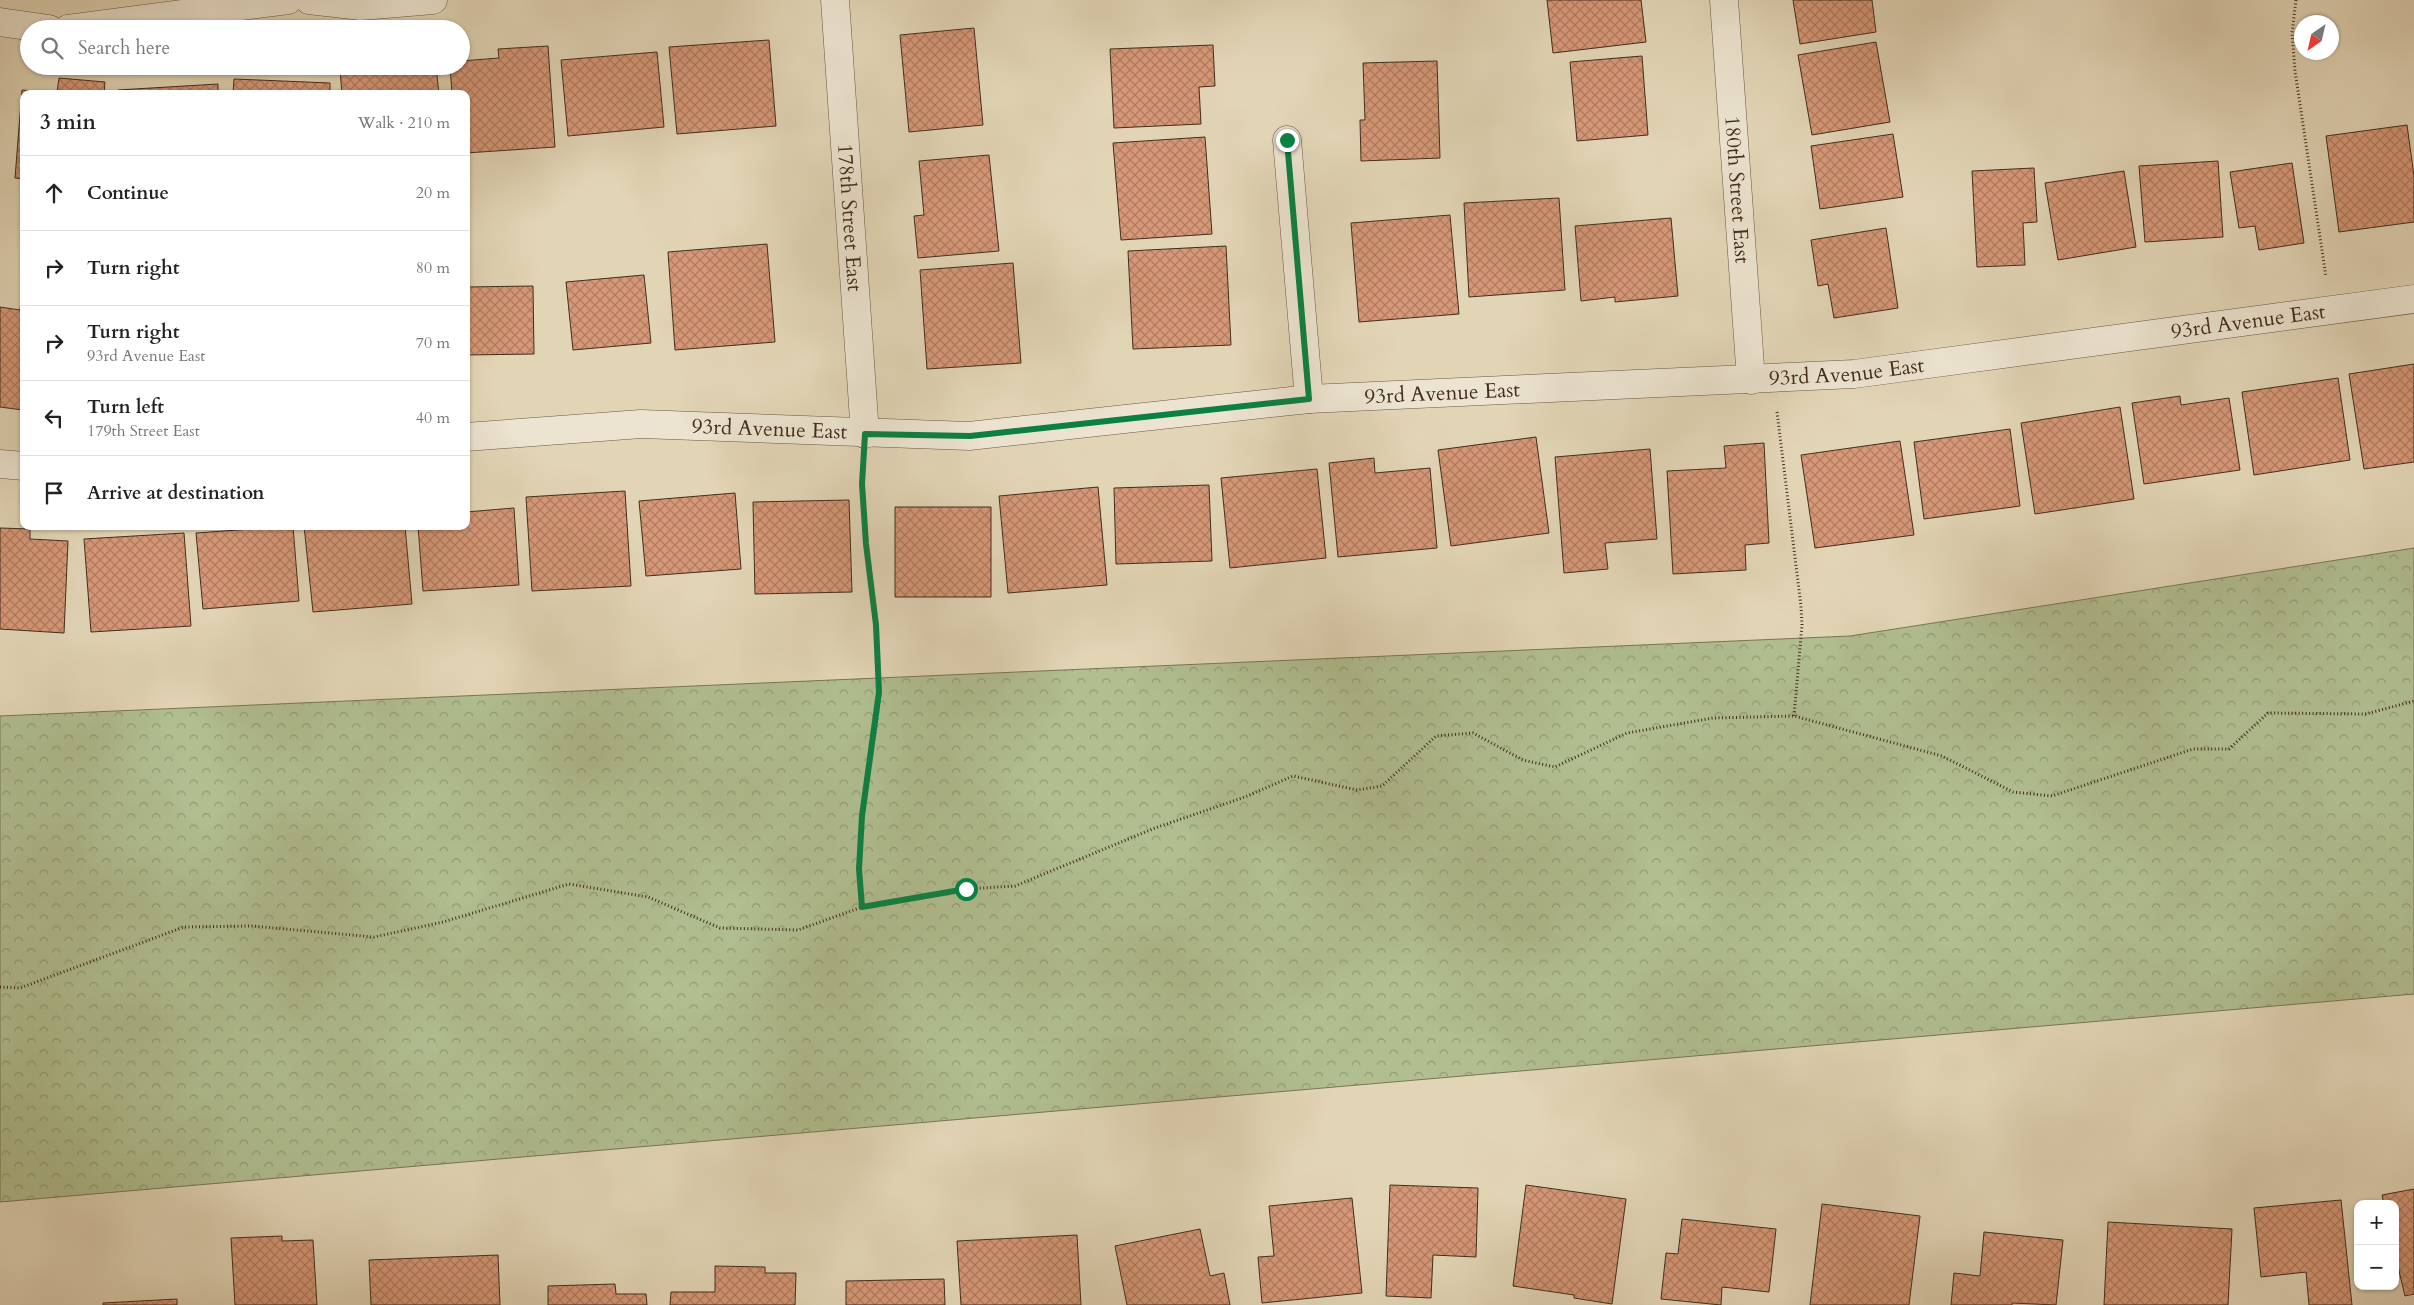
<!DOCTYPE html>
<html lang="en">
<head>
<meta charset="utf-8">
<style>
	:root { --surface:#fff; --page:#f6f6f6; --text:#222; --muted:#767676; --line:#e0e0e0 }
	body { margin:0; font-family:Cardo,serif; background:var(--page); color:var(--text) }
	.controls { position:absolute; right:15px; bottom:15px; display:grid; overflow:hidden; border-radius:10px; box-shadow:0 1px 4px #0004 }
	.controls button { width:45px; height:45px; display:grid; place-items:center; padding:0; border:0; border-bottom:1px solid var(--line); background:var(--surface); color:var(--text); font:25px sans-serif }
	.compass { position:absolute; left:2294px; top:15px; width:45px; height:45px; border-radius:50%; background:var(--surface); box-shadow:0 1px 4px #0004; rotate:214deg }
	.stop { position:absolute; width:15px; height:15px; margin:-11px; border:4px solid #0b8043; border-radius:50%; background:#fff }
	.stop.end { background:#0b8043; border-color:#fff; box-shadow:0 1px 5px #0008 }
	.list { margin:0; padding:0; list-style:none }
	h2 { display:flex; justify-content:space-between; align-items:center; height:65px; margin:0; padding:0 20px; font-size:21px }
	h2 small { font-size:16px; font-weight:400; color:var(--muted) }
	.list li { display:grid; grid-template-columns:32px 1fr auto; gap:15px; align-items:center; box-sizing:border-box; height:75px; padding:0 20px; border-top:1px solid var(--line) }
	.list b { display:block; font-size:19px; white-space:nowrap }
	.list p { margin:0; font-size:16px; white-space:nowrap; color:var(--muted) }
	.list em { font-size:16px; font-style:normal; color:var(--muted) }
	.icon { flex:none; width:28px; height:28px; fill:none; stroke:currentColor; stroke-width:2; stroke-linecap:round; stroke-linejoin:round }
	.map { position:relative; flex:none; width:2414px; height:1305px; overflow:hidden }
	.search { position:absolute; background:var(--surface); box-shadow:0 1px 4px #0004; left:20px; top:20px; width:450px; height:55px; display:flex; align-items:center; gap:12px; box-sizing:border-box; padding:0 18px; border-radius:28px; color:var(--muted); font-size:19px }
	.panel { position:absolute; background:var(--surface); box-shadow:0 1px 4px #0004; left:20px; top:90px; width:450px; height:440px; border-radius:10px }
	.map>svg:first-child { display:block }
	.forest { fill:url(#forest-crowns); stroke:#797656 }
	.building { fill:url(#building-cross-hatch); stroke:#422d1d }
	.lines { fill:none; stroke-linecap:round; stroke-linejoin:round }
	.minor-casing { stroke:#6a5743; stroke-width:29 }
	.path { stroke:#422d1d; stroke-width:3; stroke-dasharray:1 2.5; stroke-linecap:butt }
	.minor { stroke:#ece4d0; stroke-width:28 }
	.route { stroke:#0b8043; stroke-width:6 }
	.labels { text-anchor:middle; stroke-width:4; stroke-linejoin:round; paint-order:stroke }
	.street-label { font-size:21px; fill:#422d1d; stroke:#ece4d0 }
</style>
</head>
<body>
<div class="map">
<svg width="2414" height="1305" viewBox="0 0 2414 1305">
	<defs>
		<pattern id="forest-crowns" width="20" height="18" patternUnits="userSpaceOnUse" patternTransform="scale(1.25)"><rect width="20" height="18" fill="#b0be90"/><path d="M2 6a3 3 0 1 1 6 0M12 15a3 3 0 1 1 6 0" fill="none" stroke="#919b75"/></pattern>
		<pattern id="building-cross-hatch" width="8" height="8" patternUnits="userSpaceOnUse" patternTransform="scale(1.25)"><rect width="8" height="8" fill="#d79877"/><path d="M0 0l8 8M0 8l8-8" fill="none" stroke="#b07c61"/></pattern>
	</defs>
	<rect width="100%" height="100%" fill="#e2d5b6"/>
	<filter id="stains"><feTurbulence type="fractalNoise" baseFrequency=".004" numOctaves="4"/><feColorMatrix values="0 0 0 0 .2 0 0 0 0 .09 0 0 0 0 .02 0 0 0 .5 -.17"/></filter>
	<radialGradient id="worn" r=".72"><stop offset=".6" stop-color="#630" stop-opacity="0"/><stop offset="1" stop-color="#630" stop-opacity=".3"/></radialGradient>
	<!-- forest -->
	<path class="forest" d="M2414,548V994L0,1202V716L1850,636Z"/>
	<!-- building -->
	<path class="building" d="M1547,0H1641L1646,42L1553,53Z
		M1793,0H1872L1876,32L1800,44Z
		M974,28L983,125L909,132L900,35Z
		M769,40L776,126L677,134L669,47Z
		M1876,42L1890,122L1812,135L1798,55Z
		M1213,45L1215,86L1199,87L1201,124L1114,128L1110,49Z
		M548,46L555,147L466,153V94H452L450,66H461V61L499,58L498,49Z
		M657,52L664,127L568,136L561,60Z
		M1642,56L1648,135L1577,141L1570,62Z
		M1437,61L1440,158L1361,161L1360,120H1365L1363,63Z
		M385,66H436L439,94H342L340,70Z
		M59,78L105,82L104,94H24V179L15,178L22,90L57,93Z
		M234,79L330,83V94H233Z
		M218,84V94H118V90Z
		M2407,125L2414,176V222L2339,232L2326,136Z
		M1893,134L1903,197L1820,209L1811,146Z
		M1205,137L1212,234L1121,240L1113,143Z
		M989,155L999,251L918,258L914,216L924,215L919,161Z
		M2218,161L2223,237L2145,242L2139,166Z
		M2292,163L2304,243L2259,250L2255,226L2239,228L2230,172Z
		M2034,168L2037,222L2023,223L2025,265L1977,267L1972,171Z
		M2124,171L2136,247L2058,260L2045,183Z
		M1559,198L1565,290L1469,297L1464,203Z
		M1450,215L1459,314L1359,322L1351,223Z
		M1671,218L1678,296L1615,302V297L1581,301L1575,226Z
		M1886,228L1898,308L1834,318L1828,284L1818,286L1811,240Z
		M767,244L775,342L675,350L668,252Z
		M1226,246L1231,345L1133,349L1128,251Z
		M1013,263L1021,363L927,369L920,270Z
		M644,275L651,343L573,350L566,282Z
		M533,286L534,354L466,355V287Z
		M21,301H24L23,410L0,407V307L20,310Z
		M2414,364V462L2364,469L2349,374Z
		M2338,378L2350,460L2254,475L2242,392Z
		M2180,396L2181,405L2229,398L2240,470L2144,484L2132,403Z
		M2120,407L2134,499L2035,514L2021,423Z
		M2010,429L2020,506L1924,519L1914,442Z
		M1536,437L1549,533L1451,546L1438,450Z
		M1900,441L1914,535L1815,548L1801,455Z
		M1764,443L1769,543L1745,545L1746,570L1673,574L1667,471L1726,468L1724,446Z
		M1650,449L1657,539L1605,543L1608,569L1564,573L1555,457Z
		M1374,458L1375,473L1430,468L1437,548L1338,557L1329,463Z
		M1317,469L1326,558L1230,568L1221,478Z
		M1209,485L1212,561L1116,564L1114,488Z
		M1098,487L1107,585L1008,593L999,496Z
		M625,491L631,586L532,591L526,497Z
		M735,493L741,569L646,576L639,501Z
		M849,500L852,592L755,594L753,502Z
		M895,507H991V597H895Z
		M514,508L519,585L423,591L418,526H466V512Z
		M293,526L299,601L203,609L196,533Z
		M304,526H405L412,604L313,612Z
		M0,528L30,529V539L68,541L64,633L0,629Z
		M184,533L191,626L91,632L84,539Z
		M1390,1185L1478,1188L1476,1257L1433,1255L1431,1298L1386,1296Z
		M1526,1185L1626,1199L1612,1304L1574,1298V1295L1513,1286Z
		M2414,1189V1294L2405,1296L2395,1254V1204H2384L2382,1195Z
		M1352,1198L1362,1293L1262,1303L1258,1257L1274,1256L1269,1206Z
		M2341,1200L2352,1305H2309L2306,1272L2261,1277L2254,1208Z
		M1822,1204L1920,1216L1909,1305H1810Z
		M1682,1219L1776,1229L1769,1292L1722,1287L1721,1305L1661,1299L1666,1253L1678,1254Z
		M2108,1222L2232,1229L2228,1305H2104Z
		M1200,1229L1210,1276L1224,1273L1230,1305H1127L1115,1246Z
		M1984,1232L2063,1240L2056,1305L2012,1303V1305H1951L1954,1273L1980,1276Z
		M1077,1235L1081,1305H961L957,1241Z
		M282,1236V1241L313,1240L317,1305H235L231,1238Z
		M498,1255L500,1305H371L369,1260Z
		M715,1266L765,1267V1273H796L795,1305H670L671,1292H715Z
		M944,1279L945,1305H846V1281Z
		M615,1284L616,1294H646L647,1305H548V1286Z
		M177,1299V1305H103V1303Z"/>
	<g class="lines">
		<!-- minor casing -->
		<g class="minor-casing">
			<g id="minor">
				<path d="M309,0L361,6L433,0"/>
				<path id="s1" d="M835,0L865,434"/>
				<path id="s2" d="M1724,0L1751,380"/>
				<path d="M0,22L49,29"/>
				<path d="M68,29L288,0"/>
				<path d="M1287,140L1309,399"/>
				<path id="s3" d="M466,437L641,424L969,436L1309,399L1854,374L2414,299"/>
				<path d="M0,464L24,466"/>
			</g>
		</g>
		<!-- path -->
		<path class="path" d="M2296,0L2292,33L2295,71L2326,277
			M1777,412L1801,606L1802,625L1794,716
			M862,907C860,876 859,846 862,816C866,775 878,733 879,692C882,617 858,544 863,469
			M0,987L20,988L184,927L252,926L374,937L443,922L569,884L648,897L720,928L798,930L862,907L966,889L1015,886L1155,828L1245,797L1293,776L1357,790L1382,786L1436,736L1473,733L1523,760L1555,767L1627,733L1713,718L1794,716L1942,756L2013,792L2052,796L2193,749H2229L2268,713L2366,714L2414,701"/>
		<!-- minor -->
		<use href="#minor" class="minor"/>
	</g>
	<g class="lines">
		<!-- route -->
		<path class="route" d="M966,889L862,907L859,869L862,816L879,692L876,625L866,544L862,484L865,434L970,436L1309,399L1287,140"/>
	</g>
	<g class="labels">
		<!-- street labels -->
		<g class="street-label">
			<text dy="7" stroke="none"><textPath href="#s2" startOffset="190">180th Street East</textPath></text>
			<text dy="7" stroke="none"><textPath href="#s1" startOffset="218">178th Street East</textPath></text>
			<text dy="7" stroke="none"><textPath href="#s3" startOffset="1789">93rd Avenue East</textPath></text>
			<text dy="7" stroke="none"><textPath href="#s3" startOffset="1384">93rd Avenue East</textPath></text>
			<text dy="7" stroke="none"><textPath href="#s3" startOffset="979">93rd Avenue East</textPath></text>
			<text dy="7" stroke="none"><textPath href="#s3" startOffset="304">93rd Avenue East</textPath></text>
		</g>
	</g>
	<rect width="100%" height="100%" filter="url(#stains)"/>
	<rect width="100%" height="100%" fill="url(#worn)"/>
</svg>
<div class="controls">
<button>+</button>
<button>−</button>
</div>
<svg class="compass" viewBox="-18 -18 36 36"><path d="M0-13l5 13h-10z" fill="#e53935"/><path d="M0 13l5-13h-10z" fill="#767676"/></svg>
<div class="stop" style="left:966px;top:889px"></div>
<div class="stop end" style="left:1287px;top:140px"></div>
<div class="search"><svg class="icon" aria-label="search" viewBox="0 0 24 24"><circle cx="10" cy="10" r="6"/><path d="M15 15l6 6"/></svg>Search here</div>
<section class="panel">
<h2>3 min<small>Walk · 210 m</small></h2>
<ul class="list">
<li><svg class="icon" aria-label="ahead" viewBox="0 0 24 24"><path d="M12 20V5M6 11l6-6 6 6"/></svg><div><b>Continue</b></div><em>20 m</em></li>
<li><svg class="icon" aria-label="right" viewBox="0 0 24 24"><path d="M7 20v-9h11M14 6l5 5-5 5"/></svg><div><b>Turn right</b></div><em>80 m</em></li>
<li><svg class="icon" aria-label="right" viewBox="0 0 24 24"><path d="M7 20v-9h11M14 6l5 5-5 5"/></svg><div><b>Turn right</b><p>93rd Avenue East</p></div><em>70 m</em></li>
<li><svg class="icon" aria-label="left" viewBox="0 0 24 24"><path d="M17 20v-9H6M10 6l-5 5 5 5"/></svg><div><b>Turn left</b><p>179th Street East</p></div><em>40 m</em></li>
<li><svg class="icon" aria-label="arrive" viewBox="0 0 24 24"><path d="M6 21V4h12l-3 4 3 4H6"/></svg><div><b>Arrive at destination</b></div></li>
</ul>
</section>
</div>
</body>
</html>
